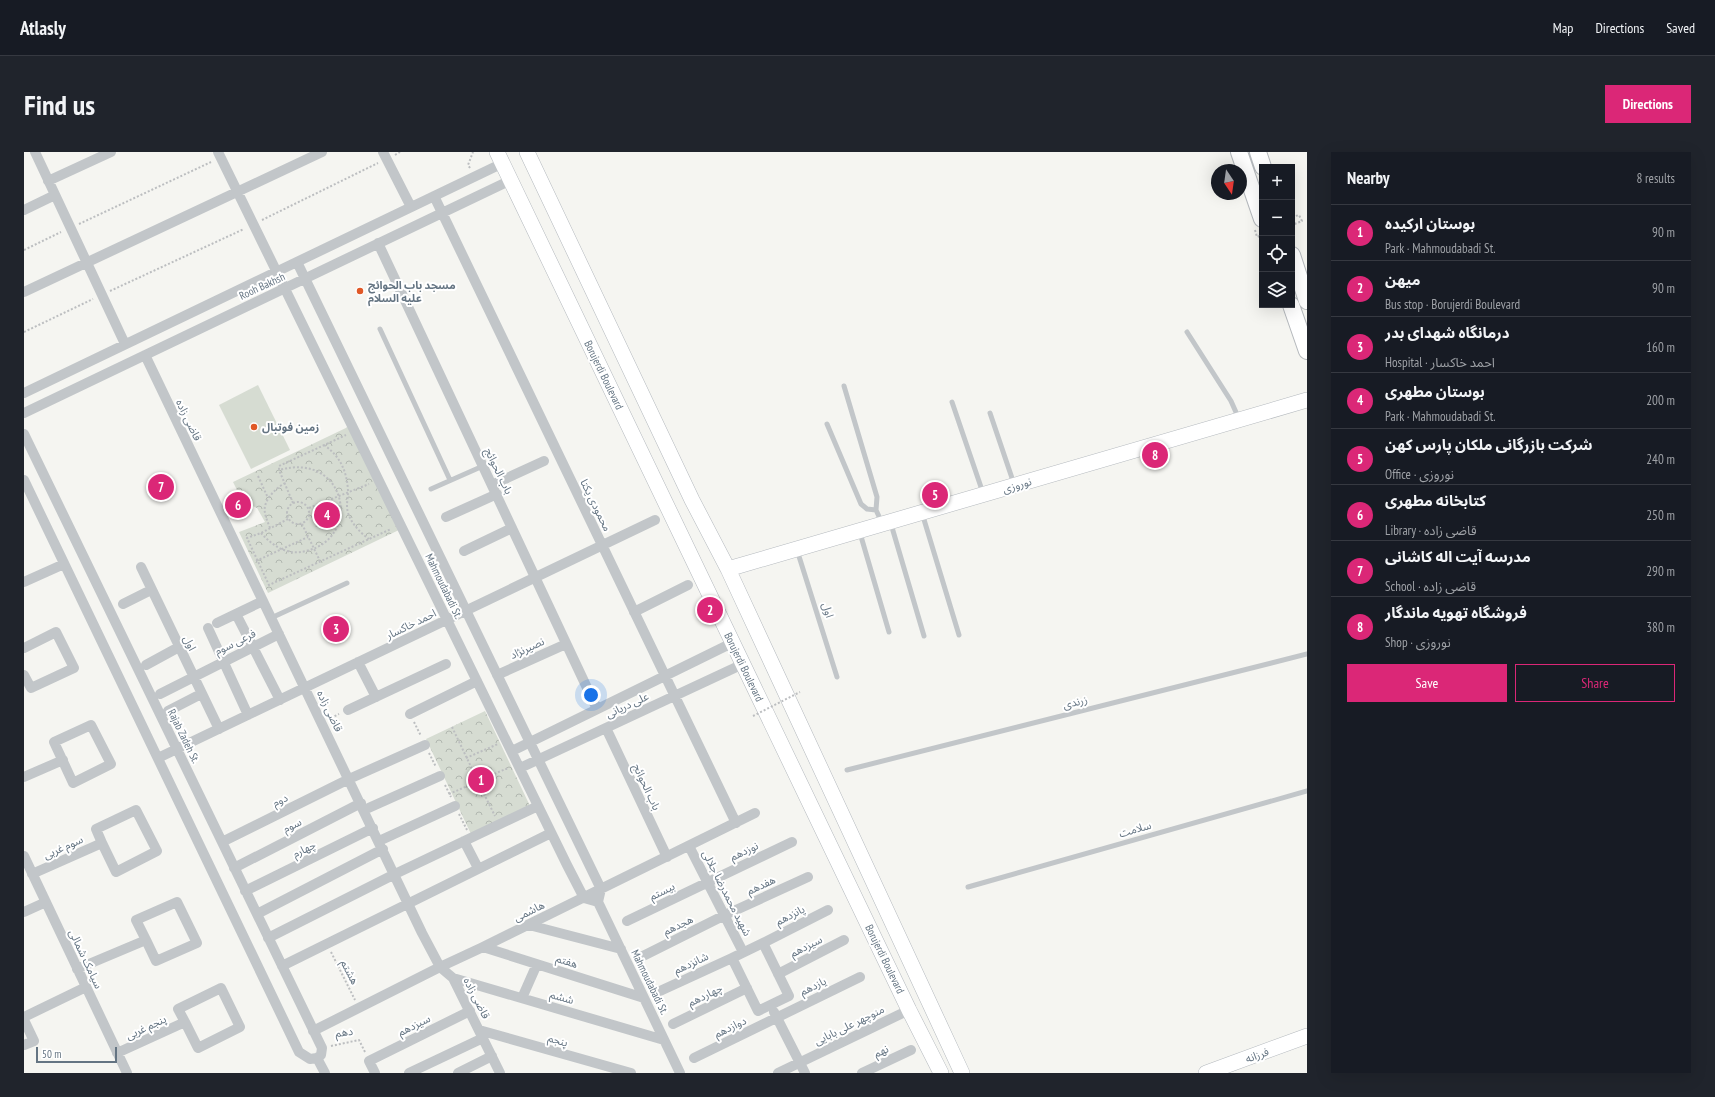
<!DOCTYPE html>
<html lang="en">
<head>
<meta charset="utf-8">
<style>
	:root { --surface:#171b24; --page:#20242c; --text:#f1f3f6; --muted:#9ea1a6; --line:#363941; --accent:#db2777 }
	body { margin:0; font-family:"PT Sans Narrow","Noto Sans Arabic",sans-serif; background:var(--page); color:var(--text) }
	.controls { position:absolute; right:12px; top:12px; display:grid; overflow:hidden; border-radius:0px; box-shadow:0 4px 16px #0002 }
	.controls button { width:36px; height:36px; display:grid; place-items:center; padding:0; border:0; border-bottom:1px solid var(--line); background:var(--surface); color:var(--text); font:20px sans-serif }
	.compass { position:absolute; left:1187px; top:12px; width:36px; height:36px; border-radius:50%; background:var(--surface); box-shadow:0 4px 16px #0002; rotate:167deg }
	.scale { position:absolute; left:12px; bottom:10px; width:81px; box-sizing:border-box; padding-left:4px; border:2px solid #647482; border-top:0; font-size:11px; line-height:14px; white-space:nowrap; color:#647482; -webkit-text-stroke:3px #fff; paint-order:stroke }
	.you { position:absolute; left:567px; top:543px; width:14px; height:14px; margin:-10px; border:3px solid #fff; border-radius:50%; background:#1a73e8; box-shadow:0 0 0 6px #1a73e833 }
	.badge { display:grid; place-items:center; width:26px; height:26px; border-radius:50%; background:var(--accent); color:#fff; font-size:13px; font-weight:700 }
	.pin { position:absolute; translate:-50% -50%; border:2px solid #fff; box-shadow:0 1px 4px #0006 }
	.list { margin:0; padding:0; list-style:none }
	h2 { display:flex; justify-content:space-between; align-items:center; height:52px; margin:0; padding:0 16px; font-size:17px }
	h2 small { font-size:13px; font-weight:400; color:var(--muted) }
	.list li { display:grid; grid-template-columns:26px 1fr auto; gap:12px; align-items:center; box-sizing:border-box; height:56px; padding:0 16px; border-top:1px solid var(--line) }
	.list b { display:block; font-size:15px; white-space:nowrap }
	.list p { margin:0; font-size:13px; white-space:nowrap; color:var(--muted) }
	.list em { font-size:13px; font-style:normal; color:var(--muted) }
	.actions { display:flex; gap:8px; padding:12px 16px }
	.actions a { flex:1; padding:9px 0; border:1px solid var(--accent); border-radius:0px; text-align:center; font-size:14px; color:var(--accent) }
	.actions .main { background:var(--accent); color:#fff }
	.icon { flex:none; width:22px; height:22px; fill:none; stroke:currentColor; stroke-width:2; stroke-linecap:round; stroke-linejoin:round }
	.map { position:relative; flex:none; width:1283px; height:921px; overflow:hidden; border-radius:0px }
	header { display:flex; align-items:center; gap:24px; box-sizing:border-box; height:56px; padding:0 20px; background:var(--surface); border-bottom:1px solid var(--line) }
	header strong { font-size:19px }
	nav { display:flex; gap:22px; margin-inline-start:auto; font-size:14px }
	.intro { display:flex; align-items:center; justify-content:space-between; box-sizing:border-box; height:96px; padding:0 24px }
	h1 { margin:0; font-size:28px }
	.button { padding:10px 18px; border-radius:0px; background:var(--accent); color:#fff; font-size:14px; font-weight:700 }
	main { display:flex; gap:24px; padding:0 24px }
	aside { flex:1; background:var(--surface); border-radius:0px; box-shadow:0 4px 16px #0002 }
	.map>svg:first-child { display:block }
	.grass { fill:#d6dcd2 }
	.park { fill:url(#park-crowns) }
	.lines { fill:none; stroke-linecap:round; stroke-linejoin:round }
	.secondary-casing { stroke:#b4b9be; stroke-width:16 }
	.primary-casing { stroke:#b5b9bd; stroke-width:18 }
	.path { stroke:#bcbec0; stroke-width:2; stroke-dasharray:2 2; stroke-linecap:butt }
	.lane { stroke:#c2c6c9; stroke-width:5 }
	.street { stroke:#c2c6c9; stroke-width:10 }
	.secondary { stroke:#fff; stroke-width:15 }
	.primary { stroke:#fff; stroke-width:16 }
	.path-bridge { stroke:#bcbec0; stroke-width:2; stroke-dasharray:2 2; stroke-linecap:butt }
	.poi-dot { fill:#e05826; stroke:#fff; stroke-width:1.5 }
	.labels { text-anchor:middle; stroke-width:4; stroke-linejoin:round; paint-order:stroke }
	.poi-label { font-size:11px; font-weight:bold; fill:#647482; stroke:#fff; text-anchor:start }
	.street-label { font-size:11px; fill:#647482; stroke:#fff }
</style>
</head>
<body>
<header>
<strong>Atlasly</strong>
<nav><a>Map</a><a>Directions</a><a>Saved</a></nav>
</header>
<div class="intro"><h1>Find us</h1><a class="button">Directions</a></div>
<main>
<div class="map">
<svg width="1283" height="921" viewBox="0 0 1283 921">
	<defs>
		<pattern id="park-crowns" width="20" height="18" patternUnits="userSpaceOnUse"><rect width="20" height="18" fill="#d6dcd2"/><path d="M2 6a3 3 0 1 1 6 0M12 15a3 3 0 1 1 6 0" fill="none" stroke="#b1b7b0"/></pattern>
	</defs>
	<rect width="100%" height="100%" fill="#f5f5f1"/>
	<!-- grass -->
	<path class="grass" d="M234,233L266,298L227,317L195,253Z"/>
	<!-- park -->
	<path class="park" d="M326,274L377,377L244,441L215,380L241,370L233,356L219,350L209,330Z
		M461,559L506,654L447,682L402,587Z"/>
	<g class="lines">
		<!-- secondary casing -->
		<g class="secondary-casing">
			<path id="secondary" d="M473,0L885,858L917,921
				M503,0L668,348L704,417L938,921
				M704,417L1283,248
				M1182,921L1283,884"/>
		</g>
		<!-- primary casing -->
		<g class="primary-casing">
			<path id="primary" d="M1215,0L1238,67
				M1234,0L1239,15
				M1268,103L1283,149
				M1267,153L1283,199"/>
		</g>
		<!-- path -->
		<path class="path" d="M371,3L376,0
			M446,16L444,13L449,0
			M1268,65L1275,63L1278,69L1268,73
			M238,68L354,11
			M55,72L187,10
			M1231,78L1233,85L1238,83
			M0,98L37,80
			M86,139L220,77
			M0,180L69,147
			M300,293C316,304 323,319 324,339C324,344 323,349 323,354C323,367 335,380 345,387
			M234,324L244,346
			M263 361a11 11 0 1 1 22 0a11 11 0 1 1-22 0Z
			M269,351L255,318V314L322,283
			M285,356L345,332
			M264,367L237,381L223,386L245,433L367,377
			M278,372L296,409
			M246,376C244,371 242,366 241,361C238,349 252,336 261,331
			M237,381C249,394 263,404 282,399C339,386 323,299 255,318
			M232,409L284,385
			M307,566L315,562
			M390,570L397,584
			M428,575L450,621
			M405,601L412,615
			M442,606L474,592
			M445 629a10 10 0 1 1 20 0a10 10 0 1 1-20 0Z
			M463,625L484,616
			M421,633L427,645
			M458,638L471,664
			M425,642L446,633
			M435,662L443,678
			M307,800L331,848
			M307,894L335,888L341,900"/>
		<!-- lane -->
		<path class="lane" d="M356,177L426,328
			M1163,180L1207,249L1215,267
			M820,234L853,345L852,358L858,371
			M928,250L959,341
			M966,261L990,332
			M803,272L837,352L843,357L852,358
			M407,337L459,314
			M898,361L935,483
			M867,372L900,484
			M836,381L865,480
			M773,398L813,525
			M247,466L323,431
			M823,618L1283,502
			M944,735L1283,639"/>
		<!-- street -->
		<path class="street" d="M11,0L101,192
			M194,0L543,713L560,746L574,750
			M359,0L387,55
			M24,29L87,0
			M410,44L712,671
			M0,58L31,43
			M354,91L573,557
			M273,110L577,737L574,750L656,921
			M0,140L298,0
			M121,203L398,781L416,815L429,826L476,921
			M0,241L479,11
			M0,261L487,28
			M0,282L298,896L297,903L293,906L286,907L275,900L0,328
			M468,333L520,309
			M422,365L473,342
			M440,399L488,376
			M117,415L195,577
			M0,430L40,412
			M99,452L127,438
			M610,460L664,433
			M212,462L256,548
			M193,471L239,449
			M184,476L224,563
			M0,496L32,480L50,516L7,536L0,523
			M334,510L352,545
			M122,513L155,495
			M473,523L542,492
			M136,542L255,482
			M324,558L422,512
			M144,559L177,542
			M386,562L453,529
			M67,573L87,612L49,631L30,590Z
			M582,576L643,705
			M488,599L708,491
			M134,606L631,368
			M496,616L719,512
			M0,625L39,608
			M340,658L416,624
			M355,689L431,654
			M440,689L454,716
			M198,690L325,627L401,593
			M665,694L719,800
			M0,704L103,921
			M210,716L337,651
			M8,722L78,691L92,720L133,699L112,658L72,677L78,691
			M221,739L349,676
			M0,760L22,750
			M233,762L359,697
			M603,769L768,690
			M505,773L597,797
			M244,786L371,722L514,654
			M739,791L765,844L734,859L708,806Z
			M739,791L804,758
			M459,795L620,846
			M619,804L701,763L784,725
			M258,814L527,681
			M53,817L122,788L132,809L173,791L153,750L112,768L122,788
			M754,822L820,788
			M429,826L640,888
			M636,839L708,806
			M498,846L513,812
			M750,860L781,921
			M0,865L62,835
			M0,868L10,889L0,893
			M649,872L723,836
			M455,878L607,921
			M289,879L416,815L459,795L731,661
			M93,901L161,870L174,896L216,875L197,836L154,857L161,870
			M293,906L301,921
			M670,906L836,825
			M351,921L345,909L446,859
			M385,921L459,886
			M434,921L468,904
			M754,921L885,858
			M838,921L887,898"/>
		<!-- secondary -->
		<use href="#secondary" class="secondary"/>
		<!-- primary -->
		<use href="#primary" class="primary"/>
		<!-- path-bridge -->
		<path class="path-bridge" d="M729,564L776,540"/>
	</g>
	<!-- markers -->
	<g class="poi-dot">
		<circle cx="336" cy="139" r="4"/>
		<circle cx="230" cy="275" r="4"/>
	</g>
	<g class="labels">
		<!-- poi labels -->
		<g class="poi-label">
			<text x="344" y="137">مسجد باب الحوائج<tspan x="344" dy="13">علیه السلام</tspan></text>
			<text x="238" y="279">زمین فوتبال</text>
		</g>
		<!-- street labels -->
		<g class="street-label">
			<text transform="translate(238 134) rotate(-25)" y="4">Rooh Bakhsh</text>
			<text transform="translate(580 223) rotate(64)" y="4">Borujerdi Boulevard</text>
			<text transform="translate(165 268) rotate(64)" y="4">قاضی زاده</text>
			<text transform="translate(475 319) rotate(64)" y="4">باب الحوائج</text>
			<text transform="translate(993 333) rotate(-17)" y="4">نوروزی</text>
			<text transform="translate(572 353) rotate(64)" y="4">محمودی یکتا</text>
			<text transform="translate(420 434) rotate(64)" y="4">Mahmoudabadi St.</text>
			<text transform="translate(804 458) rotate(73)" y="4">اول</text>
			<text transform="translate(387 472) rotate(-26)" y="4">احمد خاکسار</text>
			<text transform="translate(211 490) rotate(-26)" y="4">فرعی سوم</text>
			<text transform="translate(166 491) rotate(64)" y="4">اول</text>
			<text transform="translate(503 496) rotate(-25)" y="4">نصیرنژاد</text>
			<text transform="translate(720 515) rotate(64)" y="4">Borujerdi Boulevard</text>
			<text transform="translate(1051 550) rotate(-14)" y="4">زرندی</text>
			<text transform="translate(603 553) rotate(-25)" y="4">علی دریانی</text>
			<text transform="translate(306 559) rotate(64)" y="4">قاضی زاده</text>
			<text transform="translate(160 584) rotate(64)" y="4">Rajab Zadeh St.</text>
			<text transform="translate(623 635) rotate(65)" y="4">باب الحوائج</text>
			<text transform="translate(256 648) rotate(-26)" y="4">دوم</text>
			<text transform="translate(268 673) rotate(-27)" y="4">سوم</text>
			<text transform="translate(1111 677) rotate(-16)" y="4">سلامت</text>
			<text transform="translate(39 695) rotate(-24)" y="4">سوم غربی</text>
			<text transform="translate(280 697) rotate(-26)" y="4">چهارم</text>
			<text transform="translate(720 699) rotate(-25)" y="4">نوزدهم</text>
			<text transform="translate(737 733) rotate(-25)" y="4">هفدهم</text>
			<text transform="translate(638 739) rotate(-26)" y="4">بیستم</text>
			<text transform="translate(703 741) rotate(63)" y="4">شهید محمدرضا جلالی</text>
			<text transform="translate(505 759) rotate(-26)" y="4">هاشمی</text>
			<text transform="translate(766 763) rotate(-27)" y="4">پانزدهم</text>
			<text transform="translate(654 773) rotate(-26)" y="4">هجدهم</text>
			<text transform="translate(782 794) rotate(-27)" y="4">سیزدهم</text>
			<text transform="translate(62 807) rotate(65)" y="4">سیامک شمالی</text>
			<text transform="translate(861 807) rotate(64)" y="4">Borujerdi Boulevard</text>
			<text transform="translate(543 809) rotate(18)" y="4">هفتم</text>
			<text transform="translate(667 811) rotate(-25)" y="4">شانزدهم</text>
			<text transform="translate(326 820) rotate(63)" y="4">هشتم</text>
			<text transform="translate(626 830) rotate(64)" y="4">Mahmoudabadi St.</text>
			<text transform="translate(789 834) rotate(-26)" y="4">یازدهم</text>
			<text transform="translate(681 843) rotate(-26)" y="4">چهاردهم</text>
			<text transform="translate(538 845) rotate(16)" y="4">ششم</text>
			<text transform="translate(453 846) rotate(63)" y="4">قاضی زاده</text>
			<text transform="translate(390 873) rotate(-26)" y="4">سیزدهم</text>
			<text transform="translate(825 873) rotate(-26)" y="4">منوچهر علی بابایی</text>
			<text transform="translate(122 875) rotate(-25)" y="4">پنجم غربی</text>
			<text transform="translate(706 875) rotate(-26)" y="4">دوازدهم</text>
			<text transform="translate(320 880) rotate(-9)" y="4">دهم</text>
			<text transform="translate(534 888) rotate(16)" y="4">پنجم</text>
			<text transform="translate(857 899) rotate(-25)" y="4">نهم</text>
			<text transform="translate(1233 903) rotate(-20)" y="4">فرزانه</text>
		</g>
	</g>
</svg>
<div class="controls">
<button>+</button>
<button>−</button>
<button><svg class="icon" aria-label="locate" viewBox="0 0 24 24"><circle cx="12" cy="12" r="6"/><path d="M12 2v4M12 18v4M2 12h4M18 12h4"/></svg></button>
<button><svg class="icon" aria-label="layers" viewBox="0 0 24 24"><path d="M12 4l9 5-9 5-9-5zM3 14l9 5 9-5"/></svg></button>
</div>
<svg class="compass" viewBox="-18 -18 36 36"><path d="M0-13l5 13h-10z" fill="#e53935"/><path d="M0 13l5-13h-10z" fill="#9ea1a6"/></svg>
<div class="scale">50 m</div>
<div class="you"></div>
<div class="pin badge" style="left:457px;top:628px">1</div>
<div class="pin badge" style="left:686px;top:458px">2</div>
<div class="pin badge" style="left:312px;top:477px">3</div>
<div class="pin badge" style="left:303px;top:363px">4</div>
<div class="pin badge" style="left:911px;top:343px">5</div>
<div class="pin badge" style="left:214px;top:353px">6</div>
<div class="pin badge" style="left:137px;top:335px">7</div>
<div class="pin badge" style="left:1131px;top:303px">8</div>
</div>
<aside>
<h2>Nearby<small>8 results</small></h2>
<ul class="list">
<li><span class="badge">1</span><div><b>بوستان ارکیده</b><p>Park · Mahmoudabadi St.</p></div><em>90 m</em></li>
<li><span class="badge">2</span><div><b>میهن</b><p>Bus stop · Borujerdi Boulevard</p></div><em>90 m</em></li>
<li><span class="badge">3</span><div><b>درمانگاه شهدای بدر</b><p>Hospital · احمد خاکسار</p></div><em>160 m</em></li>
<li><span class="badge">4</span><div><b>بوستان مطهری</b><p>Park · Mahmoudabadi St.</p></div><em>200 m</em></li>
<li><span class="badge">5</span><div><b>شرکت بازرگانی ملکان پارس کهن</b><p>Office · نوروزی</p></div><em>240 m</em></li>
<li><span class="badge">6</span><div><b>کتابخانه مطهری</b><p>Library · قاضی زاده</p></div><em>250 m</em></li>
<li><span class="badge">7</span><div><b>مدرسه آیت اله کاشانی</b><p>School · قاضی زاده</p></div><em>290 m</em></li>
<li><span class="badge">8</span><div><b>فروشگاه تهویه ماندگار</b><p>Shop · نوروزی</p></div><em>380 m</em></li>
</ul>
<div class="actions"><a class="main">Save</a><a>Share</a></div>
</aside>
</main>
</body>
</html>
